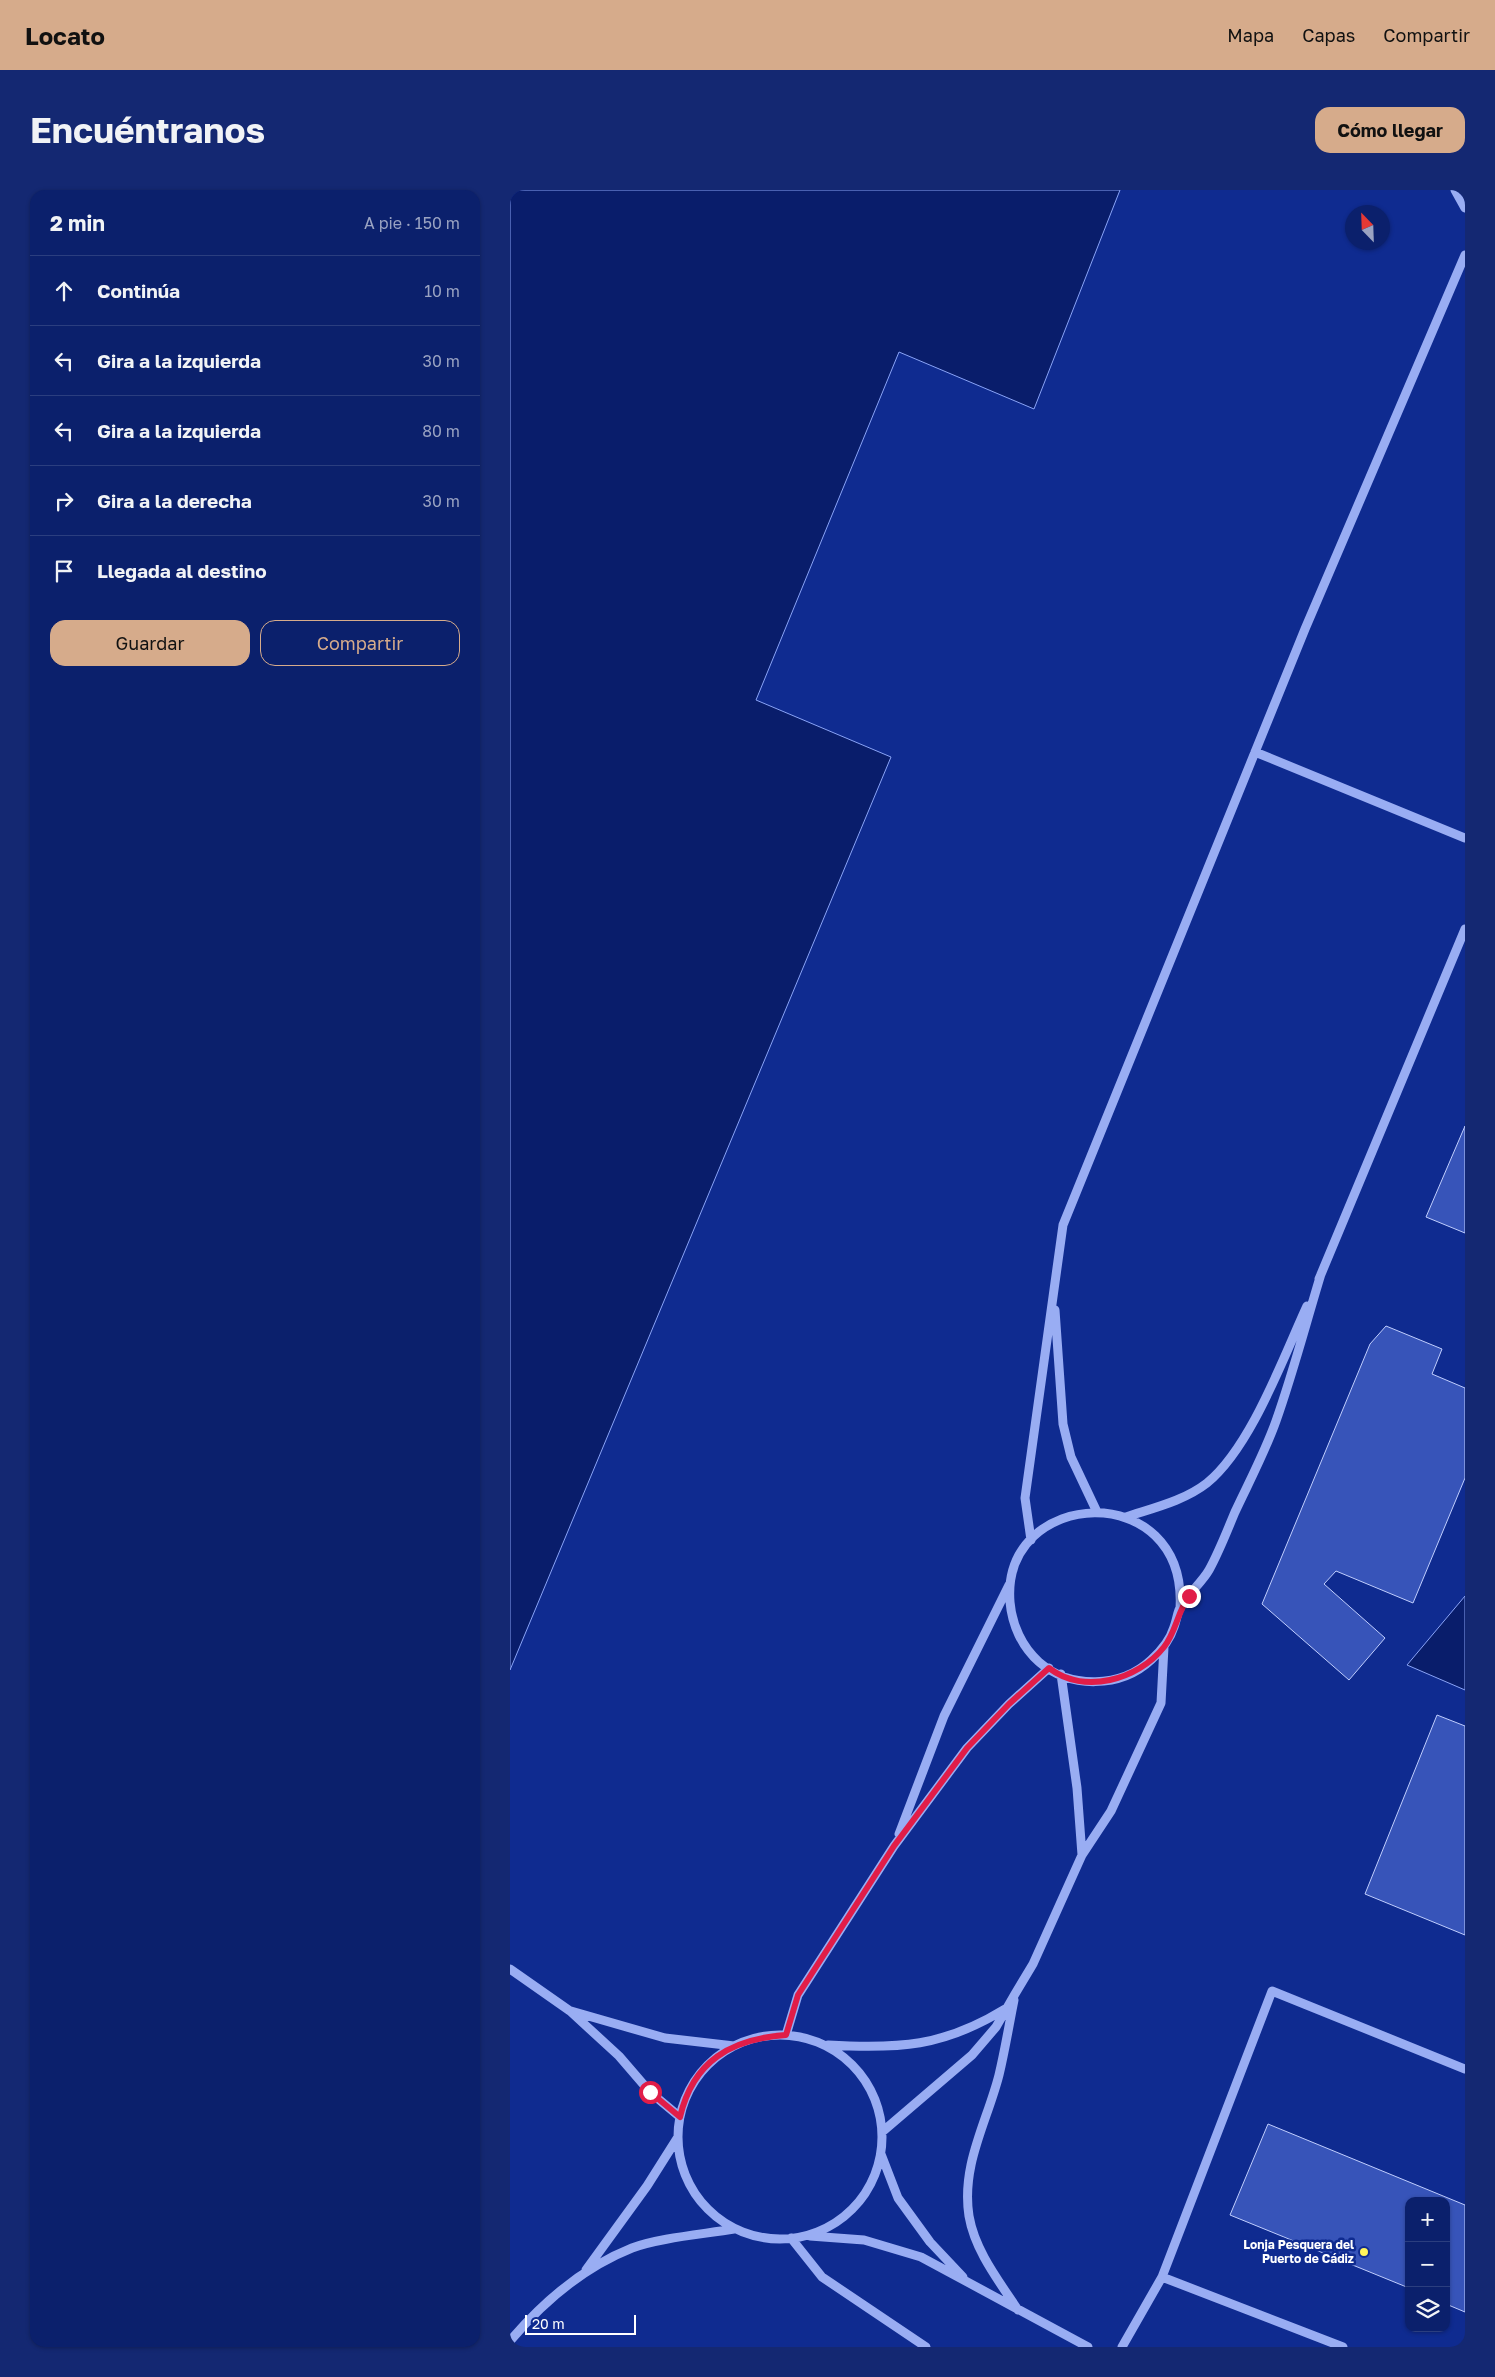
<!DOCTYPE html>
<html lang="es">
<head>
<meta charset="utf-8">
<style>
	:root { --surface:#0b206c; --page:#142872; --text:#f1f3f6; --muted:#9aa3c2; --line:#2b3e7f; --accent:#d6ab8b }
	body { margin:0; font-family:"Golos Text",sans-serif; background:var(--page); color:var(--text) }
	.controls { position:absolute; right:15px; bottom:15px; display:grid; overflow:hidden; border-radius:10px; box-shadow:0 1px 4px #0004 }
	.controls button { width:45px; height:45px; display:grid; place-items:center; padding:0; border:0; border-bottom:1px solid var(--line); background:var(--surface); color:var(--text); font:25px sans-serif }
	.compass { position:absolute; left:835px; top:15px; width:45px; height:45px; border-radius:50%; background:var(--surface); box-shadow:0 1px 4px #0004; rotate:337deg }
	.scale { position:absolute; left:15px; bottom:12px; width:111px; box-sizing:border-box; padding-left:5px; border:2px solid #fff; border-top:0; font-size:14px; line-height:18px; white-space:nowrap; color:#fff; -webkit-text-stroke:4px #0f2b90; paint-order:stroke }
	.stop { position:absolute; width:15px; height:15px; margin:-11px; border:4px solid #e11d48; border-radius:50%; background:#fff }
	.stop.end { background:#e11d48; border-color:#fff; box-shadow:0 1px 5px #0008 }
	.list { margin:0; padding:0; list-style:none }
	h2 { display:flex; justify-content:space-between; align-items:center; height:65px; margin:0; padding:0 20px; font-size:21px }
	h2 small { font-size:16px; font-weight:400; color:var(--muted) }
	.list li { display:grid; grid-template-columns:32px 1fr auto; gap:15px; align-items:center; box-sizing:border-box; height:70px; padding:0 20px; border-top:1px solid var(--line) }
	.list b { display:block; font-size:19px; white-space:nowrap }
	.list em { font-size:16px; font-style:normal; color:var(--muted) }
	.actions { display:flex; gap:10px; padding:15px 20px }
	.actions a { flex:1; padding:11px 0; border:1px solid var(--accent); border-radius:15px; text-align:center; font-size:18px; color:var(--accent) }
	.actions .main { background:var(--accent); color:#111 }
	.icon { flex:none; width:28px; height:28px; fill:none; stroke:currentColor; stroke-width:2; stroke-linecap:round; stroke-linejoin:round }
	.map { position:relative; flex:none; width:955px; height:2157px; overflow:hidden; border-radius:15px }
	header { display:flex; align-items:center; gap:30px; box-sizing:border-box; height:70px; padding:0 25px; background:var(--accent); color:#111 }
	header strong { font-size:24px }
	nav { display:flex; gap:28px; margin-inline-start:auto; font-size:18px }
	.intro { display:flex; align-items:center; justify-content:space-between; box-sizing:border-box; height:120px; padding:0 30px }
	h1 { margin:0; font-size:35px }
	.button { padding:12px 22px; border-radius:15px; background:var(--accent); color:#111; font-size:18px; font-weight:700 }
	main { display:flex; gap:30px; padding:0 30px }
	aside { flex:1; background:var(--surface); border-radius:15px; box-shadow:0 1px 4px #0004 }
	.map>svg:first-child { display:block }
	.water { fill:#091d6b; stroke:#8aa4f7 }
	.building { fill:#3754b9; stroke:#c0cefe }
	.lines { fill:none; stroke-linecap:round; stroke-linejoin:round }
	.minor { stroke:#99adf3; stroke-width:9 }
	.route { stroke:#e11d48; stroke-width:6 }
	.poi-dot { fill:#fff45b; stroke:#0f2b90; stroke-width:2 }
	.labels { text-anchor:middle; stroke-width:5; stroke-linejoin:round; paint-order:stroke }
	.poi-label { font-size:12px; font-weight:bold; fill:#fff; stroke:#0f2b90; text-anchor:end }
</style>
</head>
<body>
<header>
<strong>Locato</strong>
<nav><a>Mapa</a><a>Capas</a><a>Compartir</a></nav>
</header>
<div class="intro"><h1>Encuéntranos</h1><a class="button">Cómo llegar</a></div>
<main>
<aside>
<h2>2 min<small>A pie · 150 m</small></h2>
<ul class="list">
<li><svg class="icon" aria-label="ahead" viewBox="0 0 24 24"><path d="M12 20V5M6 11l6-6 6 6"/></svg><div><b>Continúa</b></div><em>10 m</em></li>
<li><svg class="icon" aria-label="left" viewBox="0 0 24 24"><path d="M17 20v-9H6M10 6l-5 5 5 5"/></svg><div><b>Gira a la izquierda</b></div><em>30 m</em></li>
<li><svg class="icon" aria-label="left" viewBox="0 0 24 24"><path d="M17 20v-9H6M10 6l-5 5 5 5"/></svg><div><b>Gira a la izquierda</b></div><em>80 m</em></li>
<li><svg class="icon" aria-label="right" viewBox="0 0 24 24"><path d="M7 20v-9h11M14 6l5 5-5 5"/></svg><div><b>Gira a la derecha</b></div><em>30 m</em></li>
<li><svg class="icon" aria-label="arrive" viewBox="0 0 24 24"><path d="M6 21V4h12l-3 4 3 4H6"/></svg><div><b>Llegada al destino</b></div></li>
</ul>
<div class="actions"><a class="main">Guardar</a><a>Compartir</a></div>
</aside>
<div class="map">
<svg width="955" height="2157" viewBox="0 0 955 2157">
	<rect width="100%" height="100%" fill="#0f2b90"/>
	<!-- water -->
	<path class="water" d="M0,0H610L524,219L389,162L246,510L381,567L0,1480Z
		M955,1406V1500L897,1475Z"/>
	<!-- building -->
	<path class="building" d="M955,936V1043L916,1027Z
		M876,1136L932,1159L922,1184L955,1198V1288L903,1413L826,1381L814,1394L875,1448L839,1490L752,1414L860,1154Z
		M927,1525L955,1536V1745L855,1704Z
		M758,1934L955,2015V2122L936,2114V2011H899V2098L720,2025Z"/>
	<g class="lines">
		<!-- minor -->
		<path class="minor" d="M945,0L955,18
			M745,562L955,648
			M809,1089L955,739
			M545,1120L553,1234L561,1267L587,1322
			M616,1327C643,1318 674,1311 697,1293C741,1257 773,1168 797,1116
			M521,1350L515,1308L553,1035L795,439L955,65
			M670,1419C678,1287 491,1297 500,1412C502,1435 512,1457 529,1472C560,1499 611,1498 641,1470C651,1461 660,1450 664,1437C666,1432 667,1425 669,1420C676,1405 691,1394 699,1380C709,1362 717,1341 725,1322C739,1292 755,1262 766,1231C783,1183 796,1133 811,1084
			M551,1484L567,1598L572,1665
			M389,1644L434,1526L499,1395
			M0,1779L60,1821L109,1866L140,1902L170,1927
			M504,1810C499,1835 495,1860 489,1885C477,1932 451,1975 459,2026C465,2061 489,2091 508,2120
			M61,1821L155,1848L224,1856
			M168 1947a102 102 0 1 1 204 0a102 102 0 1 1-204 0Z
			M276,1845L288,1805L384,1656L457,1558L499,1514L539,1478
			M318,1855C389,1859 433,1857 495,1819
			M372,1942L462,1865L486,1837L505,1804L523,1774L572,1665L601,1621L651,1513L654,1457
			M371,1964L388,2008L420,2052L453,2087
			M300,2046L354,2050L411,2067L578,2157
			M281,2048L312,2087L416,2157
			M76,2080L137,1996L168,1947
			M652,2087L833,2157
			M0,2151C33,2112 74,2077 122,2058C148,2048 195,2044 224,2039
			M612,2157L652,2087L762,1801L955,1879"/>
	</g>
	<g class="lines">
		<!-- route -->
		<path class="route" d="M140,1902L170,1927C183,1871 221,1849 276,1845L288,1805L384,1656L457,1558L499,1514L539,1478C574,1505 628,1490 654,1457C666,1442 667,1423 679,1406"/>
	</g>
	<!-- markers -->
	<circle class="poi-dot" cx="854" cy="2062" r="5"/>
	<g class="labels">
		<!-- poi labels -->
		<g class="poi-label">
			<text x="844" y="2059">Lonja Pesquera del<tspan x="844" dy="14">Puerto de Cádiz</tspan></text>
		</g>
	</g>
</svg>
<div class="controls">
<button>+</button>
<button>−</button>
<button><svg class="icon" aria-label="layers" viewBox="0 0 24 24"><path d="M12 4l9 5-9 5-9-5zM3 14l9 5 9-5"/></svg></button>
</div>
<svg class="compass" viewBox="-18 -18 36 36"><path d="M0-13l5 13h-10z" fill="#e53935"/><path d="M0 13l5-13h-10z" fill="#9aa3c2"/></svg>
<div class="scale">20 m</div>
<div class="stop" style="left:140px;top:1902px"></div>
<div class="stop end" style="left:679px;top:1406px"></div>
</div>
</main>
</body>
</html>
